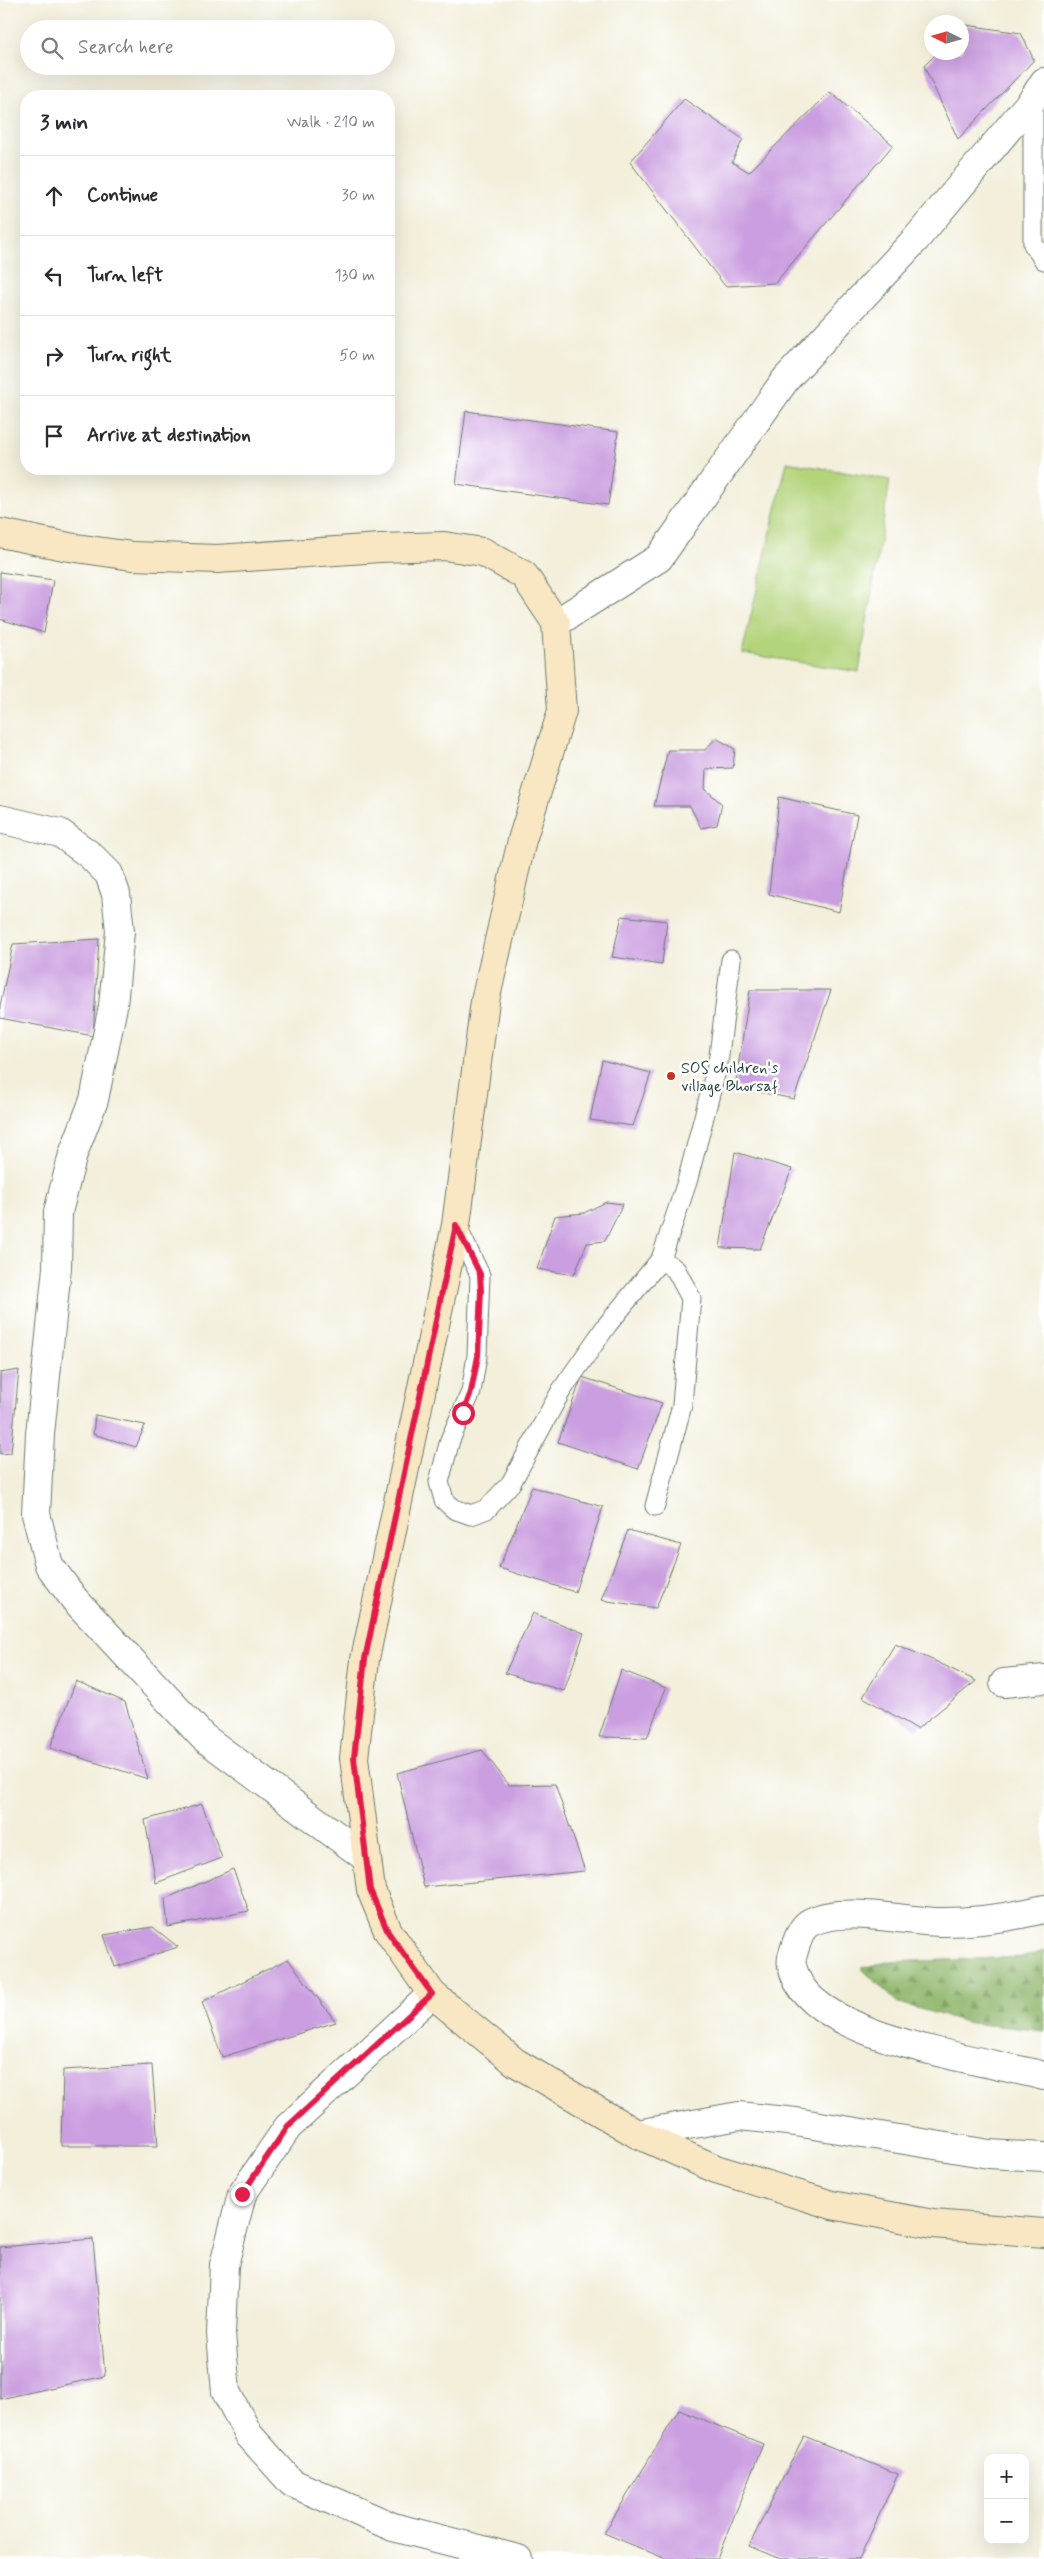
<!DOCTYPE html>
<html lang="en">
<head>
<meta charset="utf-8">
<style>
	:root { --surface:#fff; --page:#f2f2f3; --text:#2b2b33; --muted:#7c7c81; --line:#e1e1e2 }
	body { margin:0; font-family:Mynerve,sans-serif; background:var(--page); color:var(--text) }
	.controls { position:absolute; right:15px; bottom:15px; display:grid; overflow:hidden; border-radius:10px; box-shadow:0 5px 20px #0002 }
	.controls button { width:45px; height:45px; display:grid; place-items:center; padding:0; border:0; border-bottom:1px solid var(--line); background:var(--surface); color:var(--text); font:25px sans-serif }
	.compass { position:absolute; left:924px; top:15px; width:45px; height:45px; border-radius:50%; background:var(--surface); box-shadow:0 5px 20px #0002; rotate:275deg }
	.stop { position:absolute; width:15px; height:15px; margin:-11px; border:4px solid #e11d48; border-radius:50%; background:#fff }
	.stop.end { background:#e11d48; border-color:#fff; box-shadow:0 1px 5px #0008 }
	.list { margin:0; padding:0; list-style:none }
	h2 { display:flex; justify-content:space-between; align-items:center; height:65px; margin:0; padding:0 20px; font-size:21px }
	h2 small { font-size:16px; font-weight:400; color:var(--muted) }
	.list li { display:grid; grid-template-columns:32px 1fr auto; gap:15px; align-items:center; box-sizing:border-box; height:80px; padding:0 20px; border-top:1px solid var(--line) }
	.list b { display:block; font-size:19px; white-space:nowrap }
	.list em { font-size:16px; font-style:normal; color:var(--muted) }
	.icon { flex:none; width:28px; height:28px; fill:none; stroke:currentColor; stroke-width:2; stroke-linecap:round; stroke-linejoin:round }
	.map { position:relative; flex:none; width:1044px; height:2559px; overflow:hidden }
	.search { position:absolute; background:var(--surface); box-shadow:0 5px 20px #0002; left:20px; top:20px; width:375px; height:55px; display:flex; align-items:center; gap:12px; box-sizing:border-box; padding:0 18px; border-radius:28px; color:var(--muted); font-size:19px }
	.panel { position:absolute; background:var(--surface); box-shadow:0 5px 20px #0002; left:20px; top:90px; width:375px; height:385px; border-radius:20px }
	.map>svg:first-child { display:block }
	.forest { fill:url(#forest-firs); stroke:#577a50 }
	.pitch { fill:#b4d47b; stroke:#6a8858 }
	.building { fill:#ca9ee0 }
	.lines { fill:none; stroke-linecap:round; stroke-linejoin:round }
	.lane-casing { stroke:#697b6e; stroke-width:21 }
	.street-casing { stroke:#697b6e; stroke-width:30 }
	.secondary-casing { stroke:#697b6e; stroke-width:30 }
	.lane { stroke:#fff; stroke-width:19 }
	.street { stroke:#fff; stroke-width:28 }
	.secondary { stroke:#f9e7c3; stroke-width:28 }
	.route { stroke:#e11d48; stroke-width:6 }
	.poi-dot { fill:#c8321e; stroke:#fff; stroke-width:2 }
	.labels { text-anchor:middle; stroke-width:5; stroke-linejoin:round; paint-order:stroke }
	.poi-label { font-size:16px; fill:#1f3d34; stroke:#fff; text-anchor:start }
</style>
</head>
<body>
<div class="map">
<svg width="1044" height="2559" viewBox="0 0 1044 2559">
	<defs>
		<pattern id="forest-firs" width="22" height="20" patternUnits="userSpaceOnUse" patternTransform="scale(1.25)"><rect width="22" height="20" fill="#8fb66b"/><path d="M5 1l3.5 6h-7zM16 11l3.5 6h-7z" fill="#749559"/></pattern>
	</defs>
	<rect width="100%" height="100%" fill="#fff"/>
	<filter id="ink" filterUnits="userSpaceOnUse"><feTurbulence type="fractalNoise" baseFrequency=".02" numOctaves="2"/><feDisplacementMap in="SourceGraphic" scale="10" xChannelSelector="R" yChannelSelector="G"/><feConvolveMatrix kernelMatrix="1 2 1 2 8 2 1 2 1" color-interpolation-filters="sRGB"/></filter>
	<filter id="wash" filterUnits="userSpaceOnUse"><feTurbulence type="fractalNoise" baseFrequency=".0096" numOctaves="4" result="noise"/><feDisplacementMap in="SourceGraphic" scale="20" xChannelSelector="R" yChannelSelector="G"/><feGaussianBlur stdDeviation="1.12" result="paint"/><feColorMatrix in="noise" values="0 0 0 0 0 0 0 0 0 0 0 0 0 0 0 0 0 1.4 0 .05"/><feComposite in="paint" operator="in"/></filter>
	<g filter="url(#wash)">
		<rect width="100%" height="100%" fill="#f3efdb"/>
		<!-- forest -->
		<path class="forest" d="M1044,1951V2031L970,2023L898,2003L861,1968L887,1962L1025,1957Z"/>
		<!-- pitch -->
		<path class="pitch" d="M787,462L890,480L859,672L742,653Z"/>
		<g id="blocks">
			<!-- building -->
			<path class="building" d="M966,25L1021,33L1034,60L958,139L924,66L938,52H962V29Z
				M830,92L893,145L775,283L725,286L630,162L684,99L743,139L732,162L749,172Z
				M466,411L618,432L608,505L456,484Z
				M0,572L53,580L44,633L0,619Z
				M716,738L735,749L733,768L706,769L705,789L722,804L717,825L701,828L690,806H654L668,750H705Z
				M779,797L857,815L839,912L769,894Z
				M622,916L667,921L662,964L612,957Z
				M99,939L93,1036L0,1018V1006L13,944Z
				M750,990H831L794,1099L735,1087Z
				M602,1060L651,1073L633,1126L590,1120Z
				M735,1152L792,1169L760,1249L720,1248Z
				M606,1202L623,1204L605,1241L587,1243L574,1275L537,1269L555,1216L584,1213Z
				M19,1370L11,1453L0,1454V1373Z
				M582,1377L662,1403L638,1469L558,1442Z
				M95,1415L145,1425L136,1447L93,1434Z
				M532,1487L603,1507L575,1592L499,1568Z
				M628,1530L681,1545L656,1608L601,1600Z
				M533,1613L584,1633L564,1691L505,1673Z
				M895,1644L935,1661L976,1681L917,1729L863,1697Z
				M621,1670L666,1688L647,1738L599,1737Z
				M76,1681L125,1702L148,1779L50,1748Z
				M482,1750L509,1785L555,1784L585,1871L424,1887L397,1773Z
				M202,1804L222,1858L156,1883L145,1820Z
				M233,1869L249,1911L168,1927L165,1899Z
				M153,1927L178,1947L115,1967L104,1935Z
				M288,1959L336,2022L222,2057L202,2002Z
				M152,2065L158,2146H61L63,2070Z
				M93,2239L105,2376L0,2399V2247Z
				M679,2410L763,2444L717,2559H666L604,2533Z
				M804,2436L898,2474L859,2559H780L749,2546Z"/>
		</g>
	</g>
	<g filter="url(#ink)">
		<use href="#blocks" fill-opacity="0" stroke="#697b6e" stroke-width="1"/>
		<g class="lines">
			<!-- lane casing -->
			<g class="lane-casing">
				<path id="lane" d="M1033,99V244L1044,260
					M456,1225L480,1275L477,1356L471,1392L450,1440L439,1482L444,1500L454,1509L471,1515L487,1509L511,1483L561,1391L607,1325L661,1259L676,1270L691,1298L682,1405L655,1506
					M661,1259L687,1182L718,1063L731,960"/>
			</g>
			<!-- street casing -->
			<g class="street-casing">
				<path id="street" d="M556,623L659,558L786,379L916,239L1033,99L1044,82
					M0,819L60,833L90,855L109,874L116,894L120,931L113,1006L94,1100L73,1154L58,1212L57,1268L40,1434L36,1514L49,1565L75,1600L203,1737L365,1857
					M1004,1683L1044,1679
					M1044,1909C1011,1917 976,1922 943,1922C906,1922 844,1905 811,1922C801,1926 796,1944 793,1954C790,1962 792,1967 795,1975C817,2039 985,2060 1044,2076
					M432,1994L288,2127L242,2194L224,2265L221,2334L226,2392L249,2435L292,2483L393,2527L518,2559
					M637,2134L739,2116L796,2122L989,2154L1044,2157"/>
			</g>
			<!-- secondary casing -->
			<g class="secondary-casing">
				<path id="secondary" d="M0,533L69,547L132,556L217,559L380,548L444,546L483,552L524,575L556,623L562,711L522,840L485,1001L456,1225L365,1659L354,1758L371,1890L388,1931L432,1994L515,2062L637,2134L716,2169L832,2205L933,2224L1044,2233"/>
			</g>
			<!-- lane -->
			<use href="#lane" class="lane"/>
			<!-- street -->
			<use href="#street" class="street"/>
			<!-- secondary -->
			<use href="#secondary" class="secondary"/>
		</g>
	</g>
	<g class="lines" filter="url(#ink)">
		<!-- route -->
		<path class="route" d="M242,2194L288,2126L432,1994L388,1932L370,1890L354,1758L365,1659L456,1225L480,1274L481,1291L478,1356L471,1392L463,1413"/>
	</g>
	<!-- markers -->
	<circle class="poi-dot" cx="671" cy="1076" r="5"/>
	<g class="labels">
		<!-- poi labels -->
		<g class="poi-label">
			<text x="681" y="1073">SOS children's<tspan x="681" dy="18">village Bhorsaf</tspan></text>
		</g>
	</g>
</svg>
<div class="controls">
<button>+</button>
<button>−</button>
</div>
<svg class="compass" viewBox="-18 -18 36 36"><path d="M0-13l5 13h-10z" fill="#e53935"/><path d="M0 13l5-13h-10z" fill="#7c7c81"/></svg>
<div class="stop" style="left:463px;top:1413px"></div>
<div class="stop end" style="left:242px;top:2194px"></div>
<div class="search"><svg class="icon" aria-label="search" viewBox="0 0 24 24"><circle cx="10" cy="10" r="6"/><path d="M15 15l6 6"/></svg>Search here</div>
<section class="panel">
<h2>3 min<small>Walk · 210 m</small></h2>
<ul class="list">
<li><svg class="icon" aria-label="ahead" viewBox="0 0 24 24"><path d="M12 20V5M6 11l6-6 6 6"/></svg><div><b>Continue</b></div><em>30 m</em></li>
<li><svg class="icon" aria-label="left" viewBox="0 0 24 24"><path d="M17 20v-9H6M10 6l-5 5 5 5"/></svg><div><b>Turn left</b></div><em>130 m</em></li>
<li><svg class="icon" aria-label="right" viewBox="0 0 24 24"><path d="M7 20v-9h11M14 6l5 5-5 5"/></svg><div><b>Turn right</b></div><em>50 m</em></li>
<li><svg class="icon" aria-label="arrive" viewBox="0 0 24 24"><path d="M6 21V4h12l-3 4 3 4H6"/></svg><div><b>Arrive at destination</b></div></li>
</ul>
</section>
</div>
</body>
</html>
